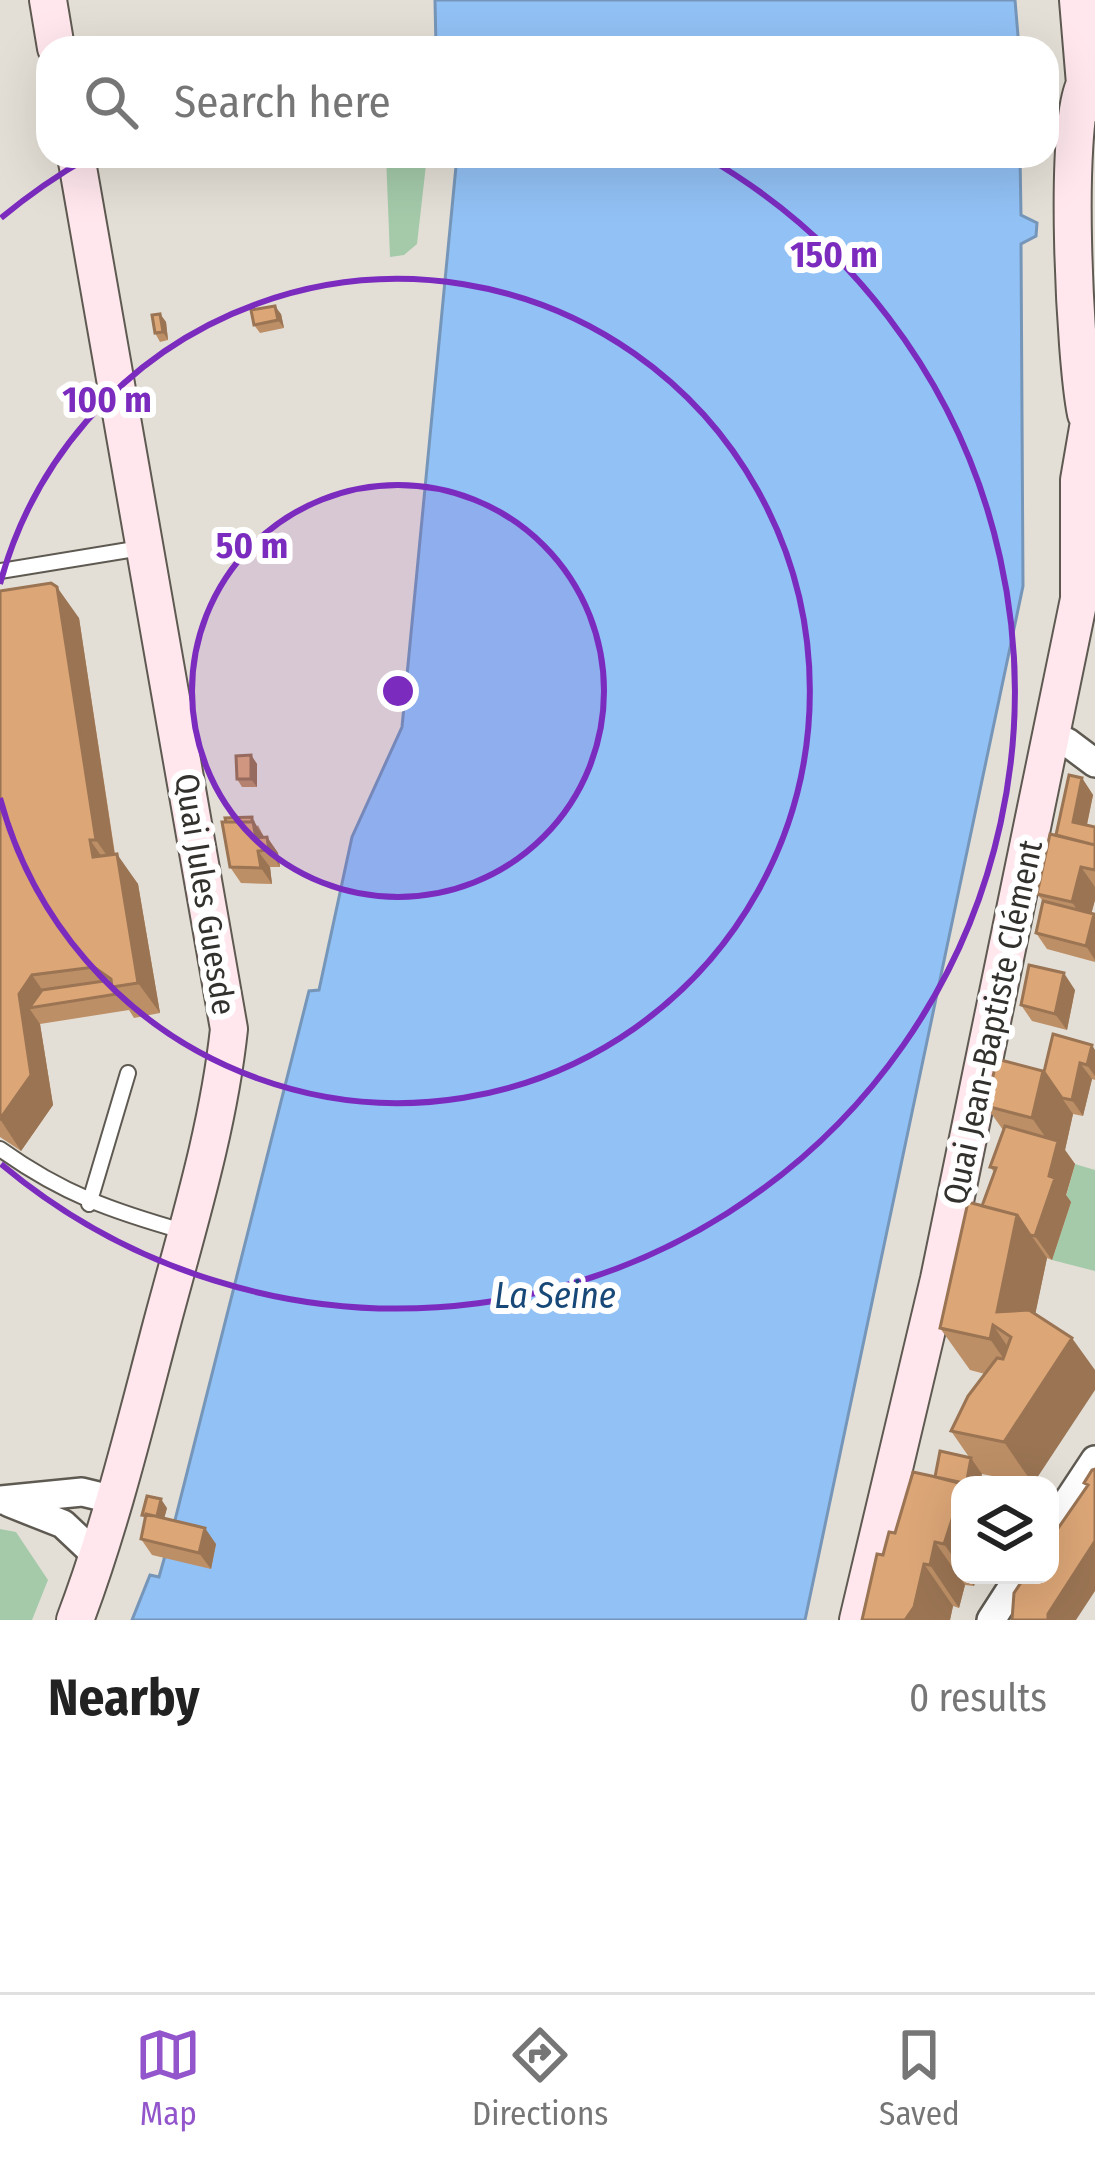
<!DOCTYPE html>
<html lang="en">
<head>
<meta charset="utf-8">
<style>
	:root { --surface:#fff; --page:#f6f6f6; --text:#222; --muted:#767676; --line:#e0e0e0; --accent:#9255cb }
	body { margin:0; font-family:"Fira Sans Condensed",sans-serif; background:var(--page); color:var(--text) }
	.controls { position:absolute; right:36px; bottom:36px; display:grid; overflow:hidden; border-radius:24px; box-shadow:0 12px 48px #0002 }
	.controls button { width:108px; height:108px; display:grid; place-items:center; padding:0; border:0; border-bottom:3px solid var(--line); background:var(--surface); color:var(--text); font:60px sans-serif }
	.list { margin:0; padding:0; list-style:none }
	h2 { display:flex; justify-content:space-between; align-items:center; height:156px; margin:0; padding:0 48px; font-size:51px }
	h2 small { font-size:39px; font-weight:400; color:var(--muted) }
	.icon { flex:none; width:66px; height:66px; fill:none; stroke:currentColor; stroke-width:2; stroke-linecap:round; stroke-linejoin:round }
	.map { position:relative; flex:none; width:1095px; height:1620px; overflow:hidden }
	.search { position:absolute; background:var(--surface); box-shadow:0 12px 48px #0002; left:36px; right:36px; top:36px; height:132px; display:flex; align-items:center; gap:30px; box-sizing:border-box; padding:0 42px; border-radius:36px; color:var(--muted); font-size:45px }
	.sheet { height:372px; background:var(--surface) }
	nav { display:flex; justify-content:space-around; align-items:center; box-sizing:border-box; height:168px; border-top:3px solid var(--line); background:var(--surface); font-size:33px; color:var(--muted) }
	nav a { display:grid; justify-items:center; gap:6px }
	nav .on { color:var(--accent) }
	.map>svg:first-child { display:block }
	.green { fill:#a4caaa }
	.water { fill:#92c1f5; stroke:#7696b9; stroke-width:3 }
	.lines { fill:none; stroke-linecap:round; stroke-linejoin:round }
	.lane-casing { stroke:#5e5a52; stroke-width:18 }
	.street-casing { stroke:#5e5a52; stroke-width:32 }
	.secondary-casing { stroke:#5e5a52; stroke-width:40 }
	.lane { stroke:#fff; stroke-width:14 }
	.street { stroke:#fff; stroke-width:27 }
	.secondary { stroke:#ffe7ed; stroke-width:36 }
	.wall { fill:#bd8f66 }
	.shaded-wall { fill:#9a7453 }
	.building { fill:#dca677; stroke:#9a7453; stroke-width:3 }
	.ring { fill:none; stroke:#7b2cbf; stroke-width:6 }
	.labels { text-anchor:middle; stroke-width:12; stroke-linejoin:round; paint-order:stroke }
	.street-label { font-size:33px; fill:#33312d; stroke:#fff }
	.water-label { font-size:36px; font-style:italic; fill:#174877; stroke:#fff }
	.centre { fill:#7b2cbf; stroke:#fff; stroke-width:6 }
	.ring-label { font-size:36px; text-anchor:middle; font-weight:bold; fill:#7b2cbf; stroke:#fff; stroke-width:12; stroke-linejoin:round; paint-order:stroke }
</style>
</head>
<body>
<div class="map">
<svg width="1095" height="1620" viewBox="0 0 1095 1620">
	<rect width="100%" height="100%" fill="#e4dfd6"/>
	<!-- green -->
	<path class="green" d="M386,156H427L417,244L404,255L390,257Z
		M1075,1164L1095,1170V1271L1052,1260L1071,1202L1065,1200Z
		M0,1529L16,1532L48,1580L32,1620H0Z"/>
	<!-- water -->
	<path class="water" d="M435,0H1015L1019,48H436Z
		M457,156H1020L1021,215L1037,223L1036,236L1021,244L1023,586L805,1620H132L150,1575L159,1577L174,1524L309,991L319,990L352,837L402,727Z"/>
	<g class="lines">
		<!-- lane casing -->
		<g class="lane-casing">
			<path id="lane" d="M0,571L141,548
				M0,1149C63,1194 112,1211 186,1232
				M89,1204L128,1073"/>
		</g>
		<!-- street casing -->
		<g class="street-casing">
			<path id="street" d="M1067,742L1095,763
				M0,1500L82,1492L115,1500
				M10,1503L63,1524L98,1557
				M1050,1528L1095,1460
				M991,1620L1020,1575"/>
		</g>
		<!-- secondary casing -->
		<g class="secondary-casing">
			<path id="secondary" d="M48,0L56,48
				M1078,0L1085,84L1094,103
				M1085,84C1063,127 1075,360 1086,414
				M75,1620C111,1525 135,1425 161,1327C187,1229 218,1131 229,1029L76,156
				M858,1620L939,1279L1079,599V480L1095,387"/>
		</g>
		<!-- lane -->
		<use href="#lane" class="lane"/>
		<!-- street -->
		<use href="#street" class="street"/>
		<!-- secondary -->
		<use href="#secondary" class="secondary"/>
	</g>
	<!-- wall -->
	<path class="wall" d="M160,314L166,322L168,340L160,342L155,333Z
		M281,314L284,328L260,333L254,325Z
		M0,591L79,618L115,854L138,884L160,1013L134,1018L129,1010L40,1024L53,1105L21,1151L0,1137Z
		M251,755L257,764V787H242L237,779Z
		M1082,778L1093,795L1087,825L1095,827V900L1091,914L1095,916V962L1047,949L1036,933L1043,901L1037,894Z
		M258,825L264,837H267L278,853L280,867H270L272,884L241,883L230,867Z
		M1075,990L1067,1030L1032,1021L1021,1005Z
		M1095,1050V1080L1092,1079L1083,1116L1073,1114L1065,1150L1075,1164L1066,1195L1071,1202L1052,1260L1047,1258L1035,1314L1033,1484L982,1474L960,1485V1575H977L974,1586L965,1585L959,1608L953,1606L950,1620H862L883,1555L895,1533L935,1477L969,1457L951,1431L985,1374L970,1370L940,1328L994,1172L990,1167L1003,1130L986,1106L1044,1072Z
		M167,1508L164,1518L216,1544L211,1569L152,1555L141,1539L145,1519L142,1515Z"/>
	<!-- shaded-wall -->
	<path class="shaded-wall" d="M275,306L281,314L284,328L278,320Z
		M160,314L166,322L168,340L163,332Z
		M57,587L79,618L117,870L96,840Z
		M251,755L257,764V787L251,779Z
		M1082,778L1093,795L1084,838L1073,822Z
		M252,817L258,828L265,838H256Z
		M267,837L278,853L280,867L269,850Z
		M90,840L112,871L93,857Z
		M258,851L270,867L272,884L261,868Z
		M117,854L138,884L160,1013L138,983Z
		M1081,867L1095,887V900L1088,926L1072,902Z
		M1094,914L1095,916V960L1086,946Z
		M1064,973L1075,990L1067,1030L1055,1014Z
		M32,975L52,1004L29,1008L40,1024L53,1105L21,1151L0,1119L19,994Z
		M1092,1045L1095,1050V1076L1087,1065Z
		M1080,1063L1092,1079L1083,1116L1072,1100Z
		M1043,1071L1073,1114L1065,1150L1075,1164L1066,1195L1071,1202L1052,1260L1035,1236L1055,1151L1032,1118Z
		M1017,1215L1047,1258L1027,1354L997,1312Z
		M993,1325L1022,1368L1019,1381L990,1339Z
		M1072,1338L1095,1370V1390L1033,1484L1004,1442Z
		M971,1458L982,1474L980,1485H966Z
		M960,1491V1567L944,1544Z
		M161,1499L167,1508L162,1527L156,1519Z
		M205,1528L216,1544L211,1569L199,1553Z
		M1095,1541V1591L1076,1620H1048V1614Z
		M935,1542L965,1585L959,1608L930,1565Z
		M924,1564L953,1606L950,1620H905Z
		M966,1575H977L974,1586Z"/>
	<!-- building -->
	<path class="building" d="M275,306L278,320L254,325L251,310Z
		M160,314L163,332L155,333L152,315Z
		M51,583L57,587L96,840H90L93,857L117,854L138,983L112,987L111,979L94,967L32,975L19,994L31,1075L0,1119V591Z
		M251,755V779H237L236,756Z
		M1069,775L1082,778L1073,822L1095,827V845L1056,835Z
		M252,817V822H226L225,818Z
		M222,822H253L256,838L267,837L269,850L258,851L261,868L230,867Z
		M1050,834L1095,845V870L1081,867L1072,902L1037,894Z
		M1043,901L1094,914L1086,946L1036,933Z
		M1029,965L1064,973L1055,1014L1021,1005Z
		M104,981L113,988L117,994L29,1008L42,990Z
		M1053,1034L1092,1045L1087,1065L1080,1063L1072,1100L1062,1098L1044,1072Z
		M997,1059L1043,1071L1032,1118L986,1106Z
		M1005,1126L1058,1141L1049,1176L1055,1178L1035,1236L1030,1235L1017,1215L982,1206L996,1168L990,1167Z
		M968,1202L1017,1215L997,1312L1029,1310L1072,1338L1004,1442L951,1431L968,1396L997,1358L1003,1359L1011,1337L993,1325L990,1339L940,1328Z
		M940,1451L971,1458L966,1485L935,1477Z
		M1095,1469V1541L1048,1614V1620H1012L1014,1593L1026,1575H1050V1540L1088,1485L1084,1483L1092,1470Z
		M913,1472L964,1483L960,1485V1495L944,1544L935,1542L930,1565L924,1564L914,1607L905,1620H862L877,1554L883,1555L889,1532L895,1533Z
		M147,1496L161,1499L157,1516L142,1515Z
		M146,1514L205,1528L199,1553L141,1539Z"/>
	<!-- distance rings -->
	<circle cx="398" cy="691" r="206" fill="#7b2cbf" fill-opacity=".12"/>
	<g class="ring">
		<circle cx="398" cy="691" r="206"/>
		<path d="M0 584A412 412 0 1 1 0 798"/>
		<path d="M1 218A617 617 0 0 1 89 157M706 157A617 617 0 1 1 1 1164"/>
	</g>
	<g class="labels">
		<!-- street labels -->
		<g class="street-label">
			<text transform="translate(206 894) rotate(81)" y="12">Quai Jules Guesde</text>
			<text transform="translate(992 1022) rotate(-78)" y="12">Quai Jean-Baptiste Clément</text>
		</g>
		<!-- water labels -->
		<g class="water-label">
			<text x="555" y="1308">La Seine</text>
		</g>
	</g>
	<circle cx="398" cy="691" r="18" class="centre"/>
	<g class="ring-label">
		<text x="834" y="267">150 m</text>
		<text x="107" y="412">100 m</text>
		<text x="252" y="558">50 m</text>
	</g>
</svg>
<div class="controls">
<button><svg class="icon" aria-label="layers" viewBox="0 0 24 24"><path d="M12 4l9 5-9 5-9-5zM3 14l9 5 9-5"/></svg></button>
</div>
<div class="search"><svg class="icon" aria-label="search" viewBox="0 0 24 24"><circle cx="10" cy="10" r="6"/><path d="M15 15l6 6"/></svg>Search here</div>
</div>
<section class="sheet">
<h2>Nearby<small>0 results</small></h2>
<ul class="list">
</ul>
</section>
<nav>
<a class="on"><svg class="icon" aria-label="map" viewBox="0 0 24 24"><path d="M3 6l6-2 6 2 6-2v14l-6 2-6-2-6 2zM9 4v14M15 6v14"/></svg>Map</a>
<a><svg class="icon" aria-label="directions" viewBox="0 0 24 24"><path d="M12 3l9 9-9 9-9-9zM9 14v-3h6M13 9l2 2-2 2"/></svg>Directions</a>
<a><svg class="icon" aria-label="saved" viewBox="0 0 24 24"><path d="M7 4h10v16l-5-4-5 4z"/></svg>Saved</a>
</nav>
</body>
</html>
